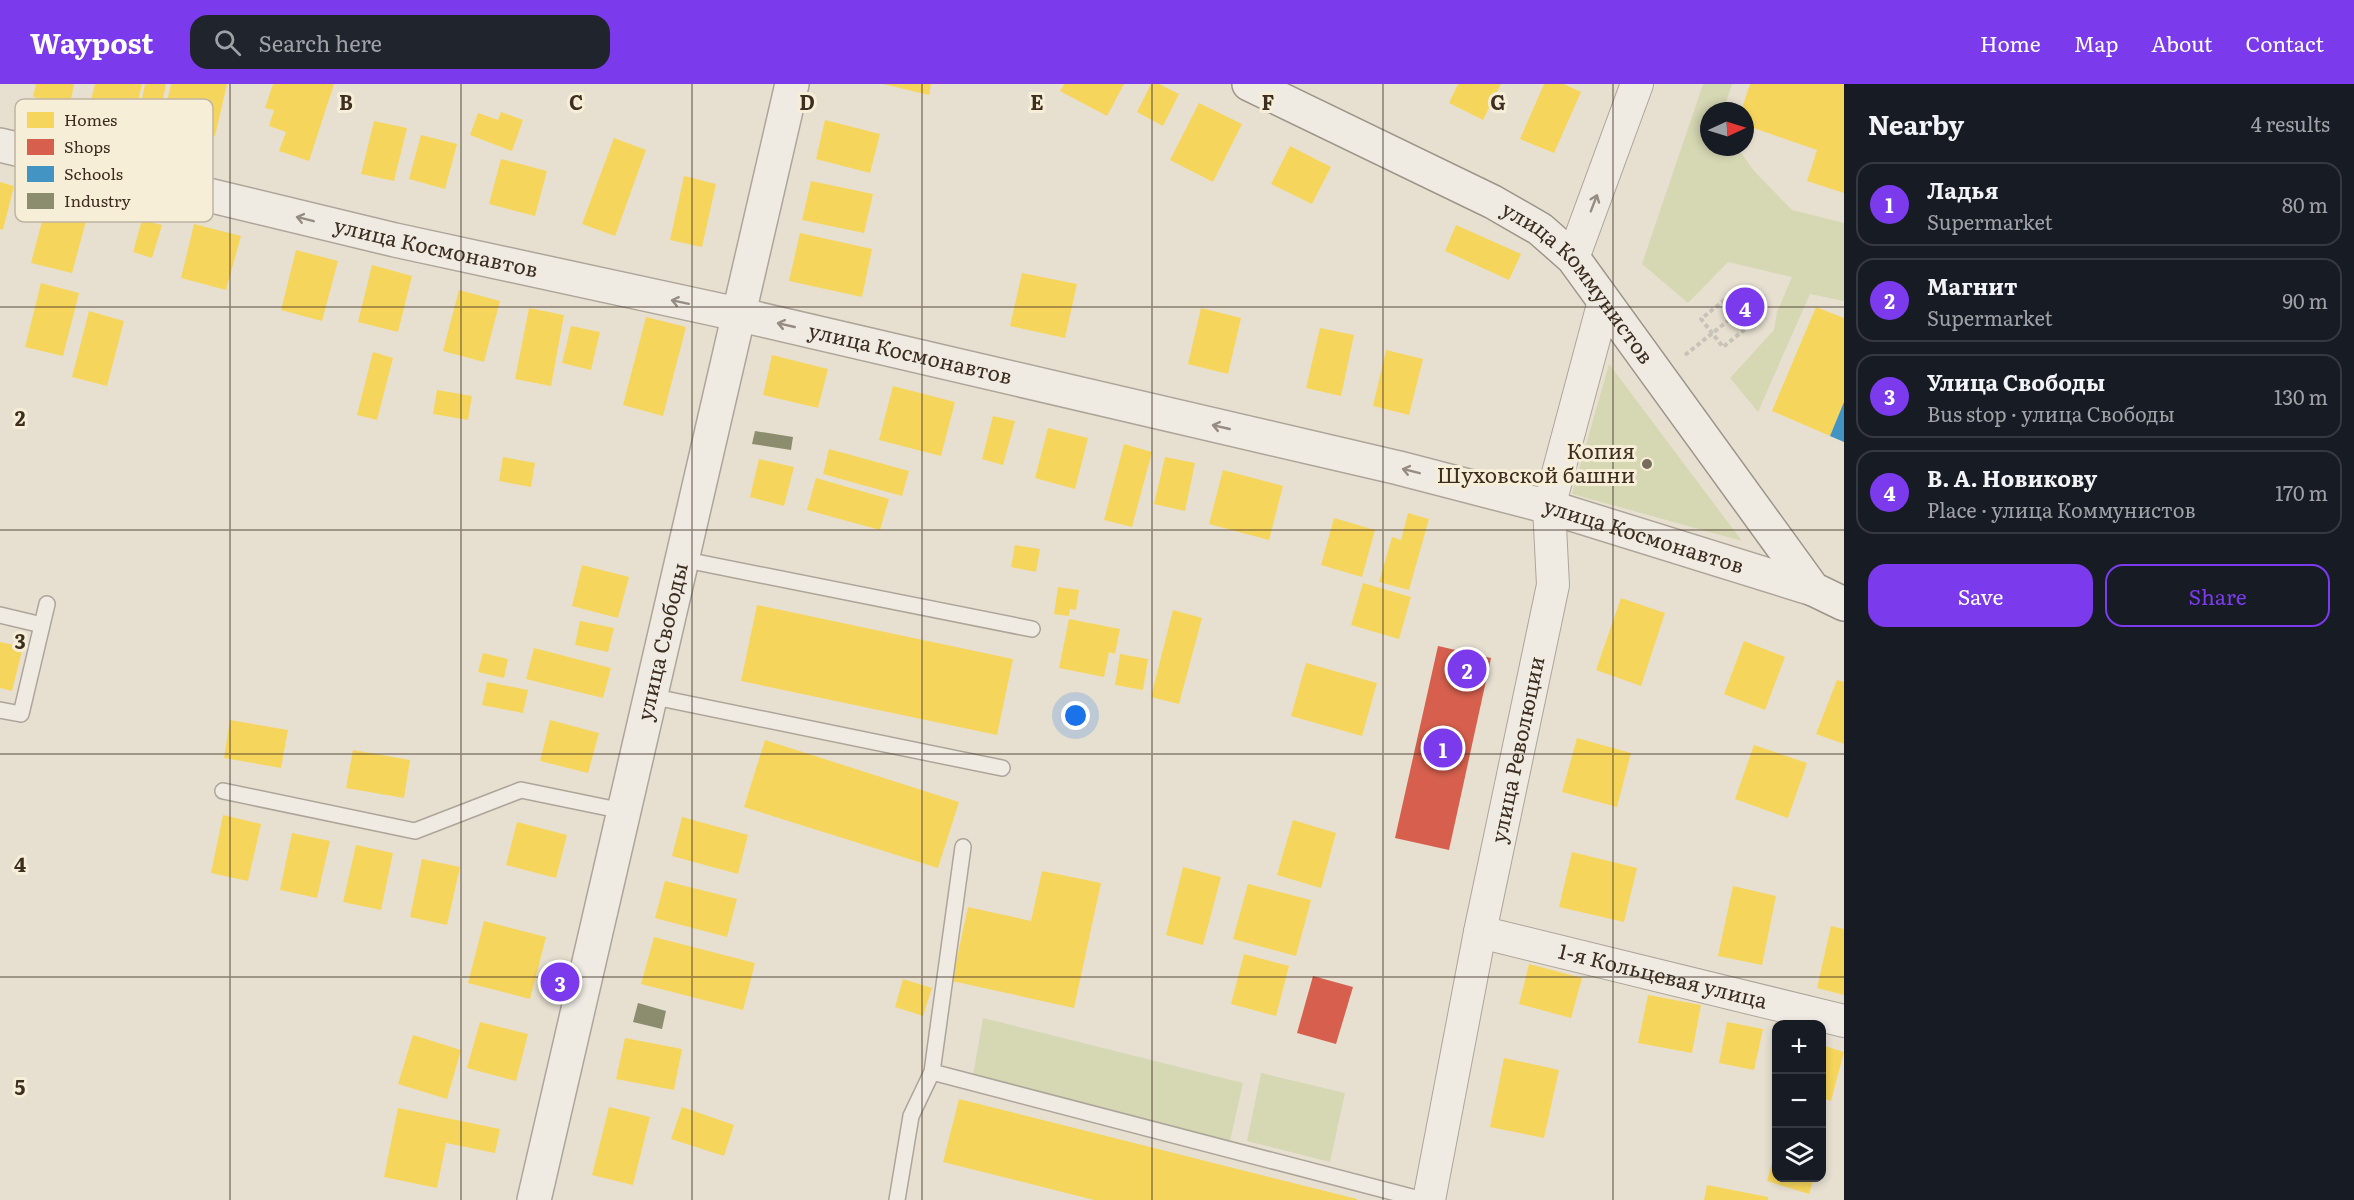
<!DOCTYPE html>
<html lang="en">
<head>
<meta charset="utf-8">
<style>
	:root { --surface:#171b24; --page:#20242c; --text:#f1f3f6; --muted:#9ea1a6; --line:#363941; --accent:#7c3aed }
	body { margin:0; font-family:Literata,serif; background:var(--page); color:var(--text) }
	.controls { position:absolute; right:18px; bottom:18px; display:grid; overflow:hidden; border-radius:12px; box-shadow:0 3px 9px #0003 }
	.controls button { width:54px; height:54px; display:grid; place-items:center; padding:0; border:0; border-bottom:2px solid var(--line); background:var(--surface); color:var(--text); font:30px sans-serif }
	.compass { position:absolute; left:1700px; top:18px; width:54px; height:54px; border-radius:50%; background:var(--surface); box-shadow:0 3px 9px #0003; rotate:86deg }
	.you { position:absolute; left:1076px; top:632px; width:21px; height:21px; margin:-15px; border:4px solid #fff; border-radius:50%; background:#1a73e8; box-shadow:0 0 0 9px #1a73e833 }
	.badge { display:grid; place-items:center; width:39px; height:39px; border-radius:50%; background:var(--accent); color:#fff; font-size:20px; font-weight:700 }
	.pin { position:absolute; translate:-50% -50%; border:3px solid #fff; box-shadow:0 2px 6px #0006 }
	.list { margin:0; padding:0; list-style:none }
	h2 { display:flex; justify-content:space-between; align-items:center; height:78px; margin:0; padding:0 24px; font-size:26px }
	h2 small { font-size:20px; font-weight:400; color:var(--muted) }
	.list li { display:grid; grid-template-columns:39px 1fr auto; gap:18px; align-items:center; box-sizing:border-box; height:84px; margin:0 12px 12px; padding:0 12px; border:2px solid var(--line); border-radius:18px }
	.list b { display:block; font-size:22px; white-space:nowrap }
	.list p { margin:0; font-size:20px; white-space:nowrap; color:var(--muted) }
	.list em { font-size:20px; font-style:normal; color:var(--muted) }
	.actions { display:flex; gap:12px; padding:18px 24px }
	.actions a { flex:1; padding:14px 0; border:2px solid var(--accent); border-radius:18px; text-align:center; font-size:21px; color:var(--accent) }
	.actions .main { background:var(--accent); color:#fff }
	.icon { flex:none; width:33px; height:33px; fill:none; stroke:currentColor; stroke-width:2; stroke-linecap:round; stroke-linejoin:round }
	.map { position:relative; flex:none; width:1844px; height:1116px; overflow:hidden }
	header { display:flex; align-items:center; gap:36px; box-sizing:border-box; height:84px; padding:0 30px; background:var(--accent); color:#fff }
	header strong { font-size:28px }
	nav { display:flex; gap:33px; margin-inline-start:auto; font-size:21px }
	.search { width:420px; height:54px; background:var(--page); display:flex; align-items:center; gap:15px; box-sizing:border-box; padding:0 21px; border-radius:18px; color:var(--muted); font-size:22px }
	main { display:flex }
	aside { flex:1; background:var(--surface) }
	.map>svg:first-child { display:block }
	.green { fill:#d6d7b3 }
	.homes { fill:#f6d55c }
	.shops { fill:#d6604d }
	.schools { fill:#4393c3 }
	.industry { fill:#8c8c6e }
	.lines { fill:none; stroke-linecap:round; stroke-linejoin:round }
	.service-casing { stroke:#ada599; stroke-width:18 }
	.minor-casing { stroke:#ada599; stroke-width:34 }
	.tertiary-casing { stroke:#ada599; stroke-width:36 }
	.secondary-casing { stroke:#9c958a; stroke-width:36 }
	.path { stroke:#c8c2b9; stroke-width:4; stroke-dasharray:4.5 3; stroke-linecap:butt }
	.service { stroke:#efebe3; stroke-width:15 }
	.minor { stroke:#efebe3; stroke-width:32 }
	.tertiary { stroke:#efebe3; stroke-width:33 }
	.secondary { stroke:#efebe3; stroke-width:33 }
	.oneway { stroke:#968c82 }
	.grid { fill:none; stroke:#3d2e20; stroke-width:1.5; stroke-opacity:0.55 }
	.poi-dot { fill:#786c5e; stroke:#f7eed8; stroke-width:2 }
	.labels { text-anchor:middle; stroke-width:6; stroke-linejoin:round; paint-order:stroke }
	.street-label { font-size:21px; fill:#3d2e20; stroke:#f7eed8 }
	.poi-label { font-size:21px; fill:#3d2e20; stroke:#f7eed8; text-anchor:end }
	.key { fill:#f7eed8; stroke:#bfb4a1; stroke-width:1.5 }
	.key-label { font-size:16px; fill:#3d2e20 }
	.grid-label { font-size:20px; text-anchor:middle; font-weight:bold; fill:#3d2e20; stroke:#f7eed8; stroke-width:6; stroke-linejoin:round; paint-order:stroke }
</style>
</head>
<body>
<header>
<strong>Waypost</strong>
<div class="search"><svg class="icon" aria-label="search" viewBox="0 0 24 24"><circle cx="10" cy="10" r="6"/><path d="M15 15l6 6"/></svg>Search here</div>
<nav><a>Home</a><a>Map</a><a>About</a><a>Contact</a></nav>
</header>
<main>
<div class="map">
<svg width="1844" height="1116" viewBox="0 0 1844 1116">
	<rect width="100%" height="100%" fill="#e7e0d1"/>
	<!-- green -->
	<path class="green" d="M1703,0H1732L1723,27H1709V63H1737L1754,87L1792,126L1844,139V217L1810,210L1758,328L1730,294L1774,246L1777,228L1792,193L1728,178L1688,219L1642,180Z
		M1609,280L1742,457L1572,410Z
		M983,934L1243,999L1230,1057L973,992Z
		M1261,989L1345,1009L1330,1078L1247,1057Z"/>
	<!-- homes -->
	<path class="homes" d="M36,0H74L70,21L33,13Z
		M95,0H142L133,39L88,28Z
		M145,0H166L161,24L141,19Z
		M171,0H227L215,52L162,40Z
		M273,0H334L309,77L279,67L286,48L269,42L274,26L265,24Z
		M883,0H931L929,11Z
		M1064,0H1124L1107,32L1060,7Z
		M1151,0H1159L1179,10L1163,42L1137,28Z
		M1458,0H1501L1483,36L1449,19Z
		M1544,0H1564L1581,8L1554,69L1520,55Z
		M1750,0H1844V109L1807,97L1817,66L1745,41V27H1741Z
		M1199,19L1242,40L1213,98L1170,76Z
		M501,28L523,36L512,67L470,51L478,29L498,36Z
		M825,36L880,50L870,89L816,75Z
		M374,37L407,44L394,97L361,90Z
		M421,51L457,60L445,105L409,95Z
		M614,54L646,66L615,152L582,140Z
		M1290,62L1331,83L1312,120L1271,100Z
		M501,75L547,87L535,132L489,120Z
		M684,92L716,100L702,163L670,156Z
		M811,97L873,110L864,149L802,136Z
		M0,98L14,102L3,146L0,145Z
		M48,115L89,126L72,189L31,179Z
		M142,136L162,141L152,174L133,168Z
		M194,140L241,152L226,206L181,194Z
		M1456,141L1521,170L1509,196L1445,167Z
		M800,149L872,165L862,213L789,197Z
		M296,166L338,177L322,237L281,226Z
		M372,181L412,192L398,248L358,238Z
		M1022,189L1077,200L1065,254L1010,242Z
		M41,199L79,209L63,272L25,263Z
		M459,206L500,217L484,278L443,267Z
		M1816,223L1844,234V318L1830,352L1772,327Z
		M529,224L564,231L551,302L515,295Z
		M1201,224L1241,234L1228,290L1188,280Z
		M89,227L124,237L107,302L72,293Z
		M646,233L686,243L663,332L623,321Z
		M571,242L600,248L591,286L562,279Z
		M1320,244L1354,251L1341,312L1306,304Z
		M1386,266L1423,275L1409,331L1373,322Z
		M373,268L393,274L377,336L357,331Z
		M772,271L828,285L818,324L763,311Z
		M893,302L955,318L941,372L879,356Z
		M437,306L472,312L468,336L433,330Z
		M993,332L1015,337L1003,381L982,375Z
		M1048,344L1088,354L1075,405L1035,394Z
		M1124,360L1152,368L1132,443L1104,436Z
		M829,365L909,387L902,412L823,390Z
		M503,373L535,379L531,403L499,397Z
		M1165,373L1195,379L1185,427L1154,420Z
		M759,375L794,383L784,422L750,413Z
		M1223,386L1283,402L1269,456L1209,440Z
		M816,394L889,415L880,446L807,426Z
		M1408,429L1429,435L1409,506L1379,498L1392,453L1401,456Z
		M1334,434L1375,446L1362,493L1321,481Z
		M1015,461L1040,465L1036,488L1011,483Z
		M582,481L629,493L618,534L572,522Z
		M1363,499L1411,513L1399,555L1351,541Z
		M1058,503L1079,506L1076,526L1070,525L1069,532L1054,530Z
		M1621,514L1665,529L1641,602L1596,586Z
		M757,521L1013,575L997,651L741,597Z
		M1173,526L1202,534L1179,620L1151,613Z
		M1069,535L1120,545L1115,570L1109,568L1104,593L1059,584Z
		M580,537L614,544L608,568L575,561Z
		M1744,557L1785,573L1765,626L1724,610Z
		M0,558L23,563L12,607L0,604Z
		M534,564L611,584L603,614L526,595Z
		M483,569L508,575L504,594L478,588Z
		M1120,570L1148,575L1143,606L1115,601Z
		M1306,579L1377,599L1362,652L1291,632Z
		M1837,596L1844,598V660L1816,650Z
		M487,598L528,606L523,629L482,621Z
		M230,636L288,646L281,684L224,674Z
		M550,636L599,649L588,689L540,677Z
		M1577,654L1631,669L1617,723L1562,708Z
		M765,656L959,718L938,784L744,723Z
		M1754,661L1807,679L1788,734L1735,715Z
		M353,666L410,676L404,714L346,704Z
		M223,731L261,740L248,797L211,789Z
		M682,733L748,751L738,790L672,772Z
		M1293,736L1336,749L1321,804L1277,791Z
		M517,738L567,751L556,794L506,781Z
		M292,749L330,757L317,814L280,806Z
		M356,761L393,769L381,826L343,818Z
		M1572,768L1637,784L1624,838L1559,823Z
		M422,775L460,783L447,841L410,833Z
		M1183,783L1221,793L1203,861L1166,851Z
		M1042,787L1101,799L1074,924L952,897L968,823L1031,837Z
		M665,797L737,815L727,853L655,834Z
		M1248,800L1311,816L1296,872L1233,855Z
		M1733,802L1776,812L1762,881L1718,872Z
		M484,837L546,853L530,915L468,899Z
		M1831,842L1844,845V911L1817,904Z
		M654,853L755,879L743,926L641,900Z
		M1244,870L1289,882L1276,932L1231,920Z
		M1529,880L1582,894L1571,934L1519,920Z
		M903,895L932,904L923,932L895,923Z
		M1648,911L1701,921L1692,969L1638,959Z
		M480,938L528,950L516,997L467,984Z
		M1727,938L1763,945L1754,986L1719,979Z
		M413,951L461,966L447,1015L398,1000Z
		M625,954L682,965L674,1006L616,995Z
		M1822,961L1844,968L1831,1017L1822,1014Z
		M1504,974L1559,986L1544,1054L1490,1043Z
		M959,1015L1357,1115V1116H1094L943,1078Z
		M609,1023L650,1033L633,1101L592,1091Z
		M682,1023L734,1041L724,1072L671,1055Z
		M398,1024L500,1045L495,1069L446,1059L437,1104L384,1093Z
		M1776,1064V1094H1814L1809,1110L1767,1097Z
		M1707,1101L1768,1113V1116H1704Z"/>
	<!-- shops -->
	<path class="shops" d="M1438,562L1491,574L1449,766L1395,754Z
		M1313,892L1353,903L1336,960L1297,949Z"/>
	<!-- schools -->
	<path class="schools" d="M1844,318V358L1830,352Z"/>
	<!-- industry -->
	<path class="industry" d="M755,347L793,353L791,366L752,360Z
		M638,919L666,927L662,945L633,938Z"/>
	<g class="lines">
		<!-- service casing -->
		<g class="service-casing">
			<path id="service" d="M681,475L1032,545
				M0,531L42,541
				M650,612L1002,684
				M0,626L21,630L47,520
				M223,707L415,747L521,706L623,727
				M932,988L963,763
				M897,1116L911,1032L932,988L1423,1116"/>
		</g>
		<!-- minor casing -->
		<g class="minor-casing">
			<g id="minor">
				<path d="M1573,174L1637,0"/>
				<path id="s1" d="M1480,848L1844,937"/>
				<path id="s2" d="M1429,1116L1480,848L1553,501L1549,423L1604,217"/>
			</g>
		</g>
		<!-- tertiary casing -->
		<g class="tertiary-casing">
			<g id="tertiary">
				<path id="s3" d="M0,61L395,156L737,230L1399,384L1549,423L1813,505"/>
				<path id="s4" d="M534,1116L792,0"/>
			</g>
		</g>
		<!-- secondary casing -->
		<g class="secondary-casing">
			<g id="secondary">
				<path id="s5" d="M1249,0L1493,118L1540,145L1573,174L1813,505L1844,520"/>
			</g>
		</g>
		<!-- path -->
		<path class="path" d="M1685,271L1739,228L1727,214L1701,235L1723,263L1749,242L1739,228"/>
		<!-- service -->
		<use href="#service" class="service"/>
		<!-- minor -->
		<use href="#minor" class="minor"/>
		<!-- tertiary -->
		<use href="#tertiary" class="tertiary"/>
		<!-- secondary -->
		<use href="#secondary" class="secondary"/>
	</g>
	<!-- one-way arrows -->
	<defs><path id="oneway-shaft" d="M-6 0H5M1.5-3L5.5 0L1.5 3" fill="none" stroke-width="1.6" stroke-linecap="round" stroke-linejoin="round" transform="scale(1.5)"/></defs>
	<g class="oneway">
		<use href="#oneway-shaft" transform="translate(1594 119) rotate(-69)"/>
		<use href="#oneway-shaft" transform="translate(305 135) rotate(-166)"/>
		<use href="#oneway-shaft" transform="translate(680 218) rotate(-168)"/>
		<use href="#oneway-shaft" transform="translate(786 241) rotate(-167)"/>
		<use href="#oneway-shaft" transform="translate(1221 343) rotate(-167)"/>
		<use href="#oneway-shaft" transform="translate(1411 387) rotate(-166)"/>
	</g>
	<!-- grid -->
	<path class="grid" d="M230,0V1116M461,0V1116M692,0V1116M922,0V1116M1152,0V1116M1383,0V1116M1613,0V1116M0,223H1844M0,446H1844M0,670H1844M0,893H1844"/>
	<!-- markers -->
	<circle class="poi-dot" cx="1647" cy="380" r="6"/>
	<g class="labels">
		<!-- street labels -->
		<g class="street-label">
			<text dy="7" stroke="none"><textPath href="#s3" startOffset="448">улица Космонавтов</textPath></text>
			<text dy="7" stroke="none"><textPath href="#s5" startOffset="390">улица Коммунистов</textPath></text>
			<text dy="7" stroke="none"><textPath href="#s3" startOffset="934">улица Космонавтов</textPath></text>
			<text dy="7" stroke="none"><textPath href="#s3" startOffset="1690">улица Космонавтов</textPath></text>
			<text dy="7" stroke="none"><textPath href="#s4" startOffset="573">улица Свободы</textPath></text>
			<text dy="7" stroke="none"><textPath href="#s2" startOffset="459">улица Революции</textPath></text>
			<text dy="7" stroke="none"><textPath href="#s1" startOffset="188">1-я Кольцевая улица</textPath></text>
		</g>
		<!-- poi labels -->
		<g class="poi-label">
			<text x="1635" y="375">Копия<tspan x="1635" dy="24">Шуховской башни</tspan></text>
		</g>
	</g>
	<!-- legend -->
	<rect x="15" y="15" width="198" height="123" rx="9" class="key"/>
	<rect x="27" y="28" width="27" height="16" fill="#f6d55c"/>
	<rect x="27" y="55" width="27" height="16" fill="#d6604d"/>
	<rect x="27" y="82" width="27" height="16" fill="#4393c3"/>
	<rect x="27" y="109" width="27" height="16" fill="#8c8c6e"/>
	<g class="key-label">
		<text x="64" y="42">Homes</text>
		<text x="64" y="69">Shops</text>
		<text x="64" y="96">Schools</text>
		<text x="64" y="123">Industry</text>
	</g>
	<g class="grid-label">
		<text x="346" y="26">B</text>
		<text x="576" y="26">C</text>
		<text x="807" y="26">D</text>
		<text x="1037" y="26">E</text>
		<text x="1268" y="26">F</text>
		<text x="1498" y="26">G</text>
		<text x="20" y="342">2</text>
		<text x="20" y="565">3</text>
		<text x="20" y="788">4</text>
		<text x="20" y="1011">5</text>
	</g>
</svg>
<div class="controls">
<button>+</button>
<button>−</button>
<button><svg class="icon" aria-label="layers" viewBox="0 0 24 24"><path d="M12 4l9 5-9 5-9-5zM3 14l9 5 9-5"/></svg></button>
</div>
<svg class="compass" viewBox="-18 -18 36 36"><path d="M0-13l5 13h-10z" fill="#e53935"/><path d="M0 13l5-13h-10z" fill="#9ea1a6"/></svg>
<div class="you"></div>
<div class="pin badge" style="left:1443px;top:664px">1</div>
<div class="pin badge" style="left:1467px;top:585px">2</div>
<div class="pin badge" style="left:560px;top:898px">3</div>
<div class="pin badge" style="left:1745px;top:223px">4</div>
</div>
<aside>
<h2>Nearby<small>4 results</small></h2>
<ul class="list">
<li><span class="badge">1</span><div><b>Ладья</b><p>Supermarket</p></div><em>80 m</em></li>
<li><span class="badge">2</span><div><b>Магнит</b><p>Supermarket</p></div><em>90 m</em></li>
<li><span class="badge">3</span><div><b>Улица Свободы</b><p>Bus stop · улица Свободы</p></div><em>130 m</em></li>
<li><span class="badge">4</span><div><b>В. А. Новикову</b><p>Place · улица Коммунистов</p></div><em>170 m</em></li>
</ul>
<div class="actions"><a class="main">Save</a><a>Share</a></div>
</aside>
</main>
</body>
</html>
